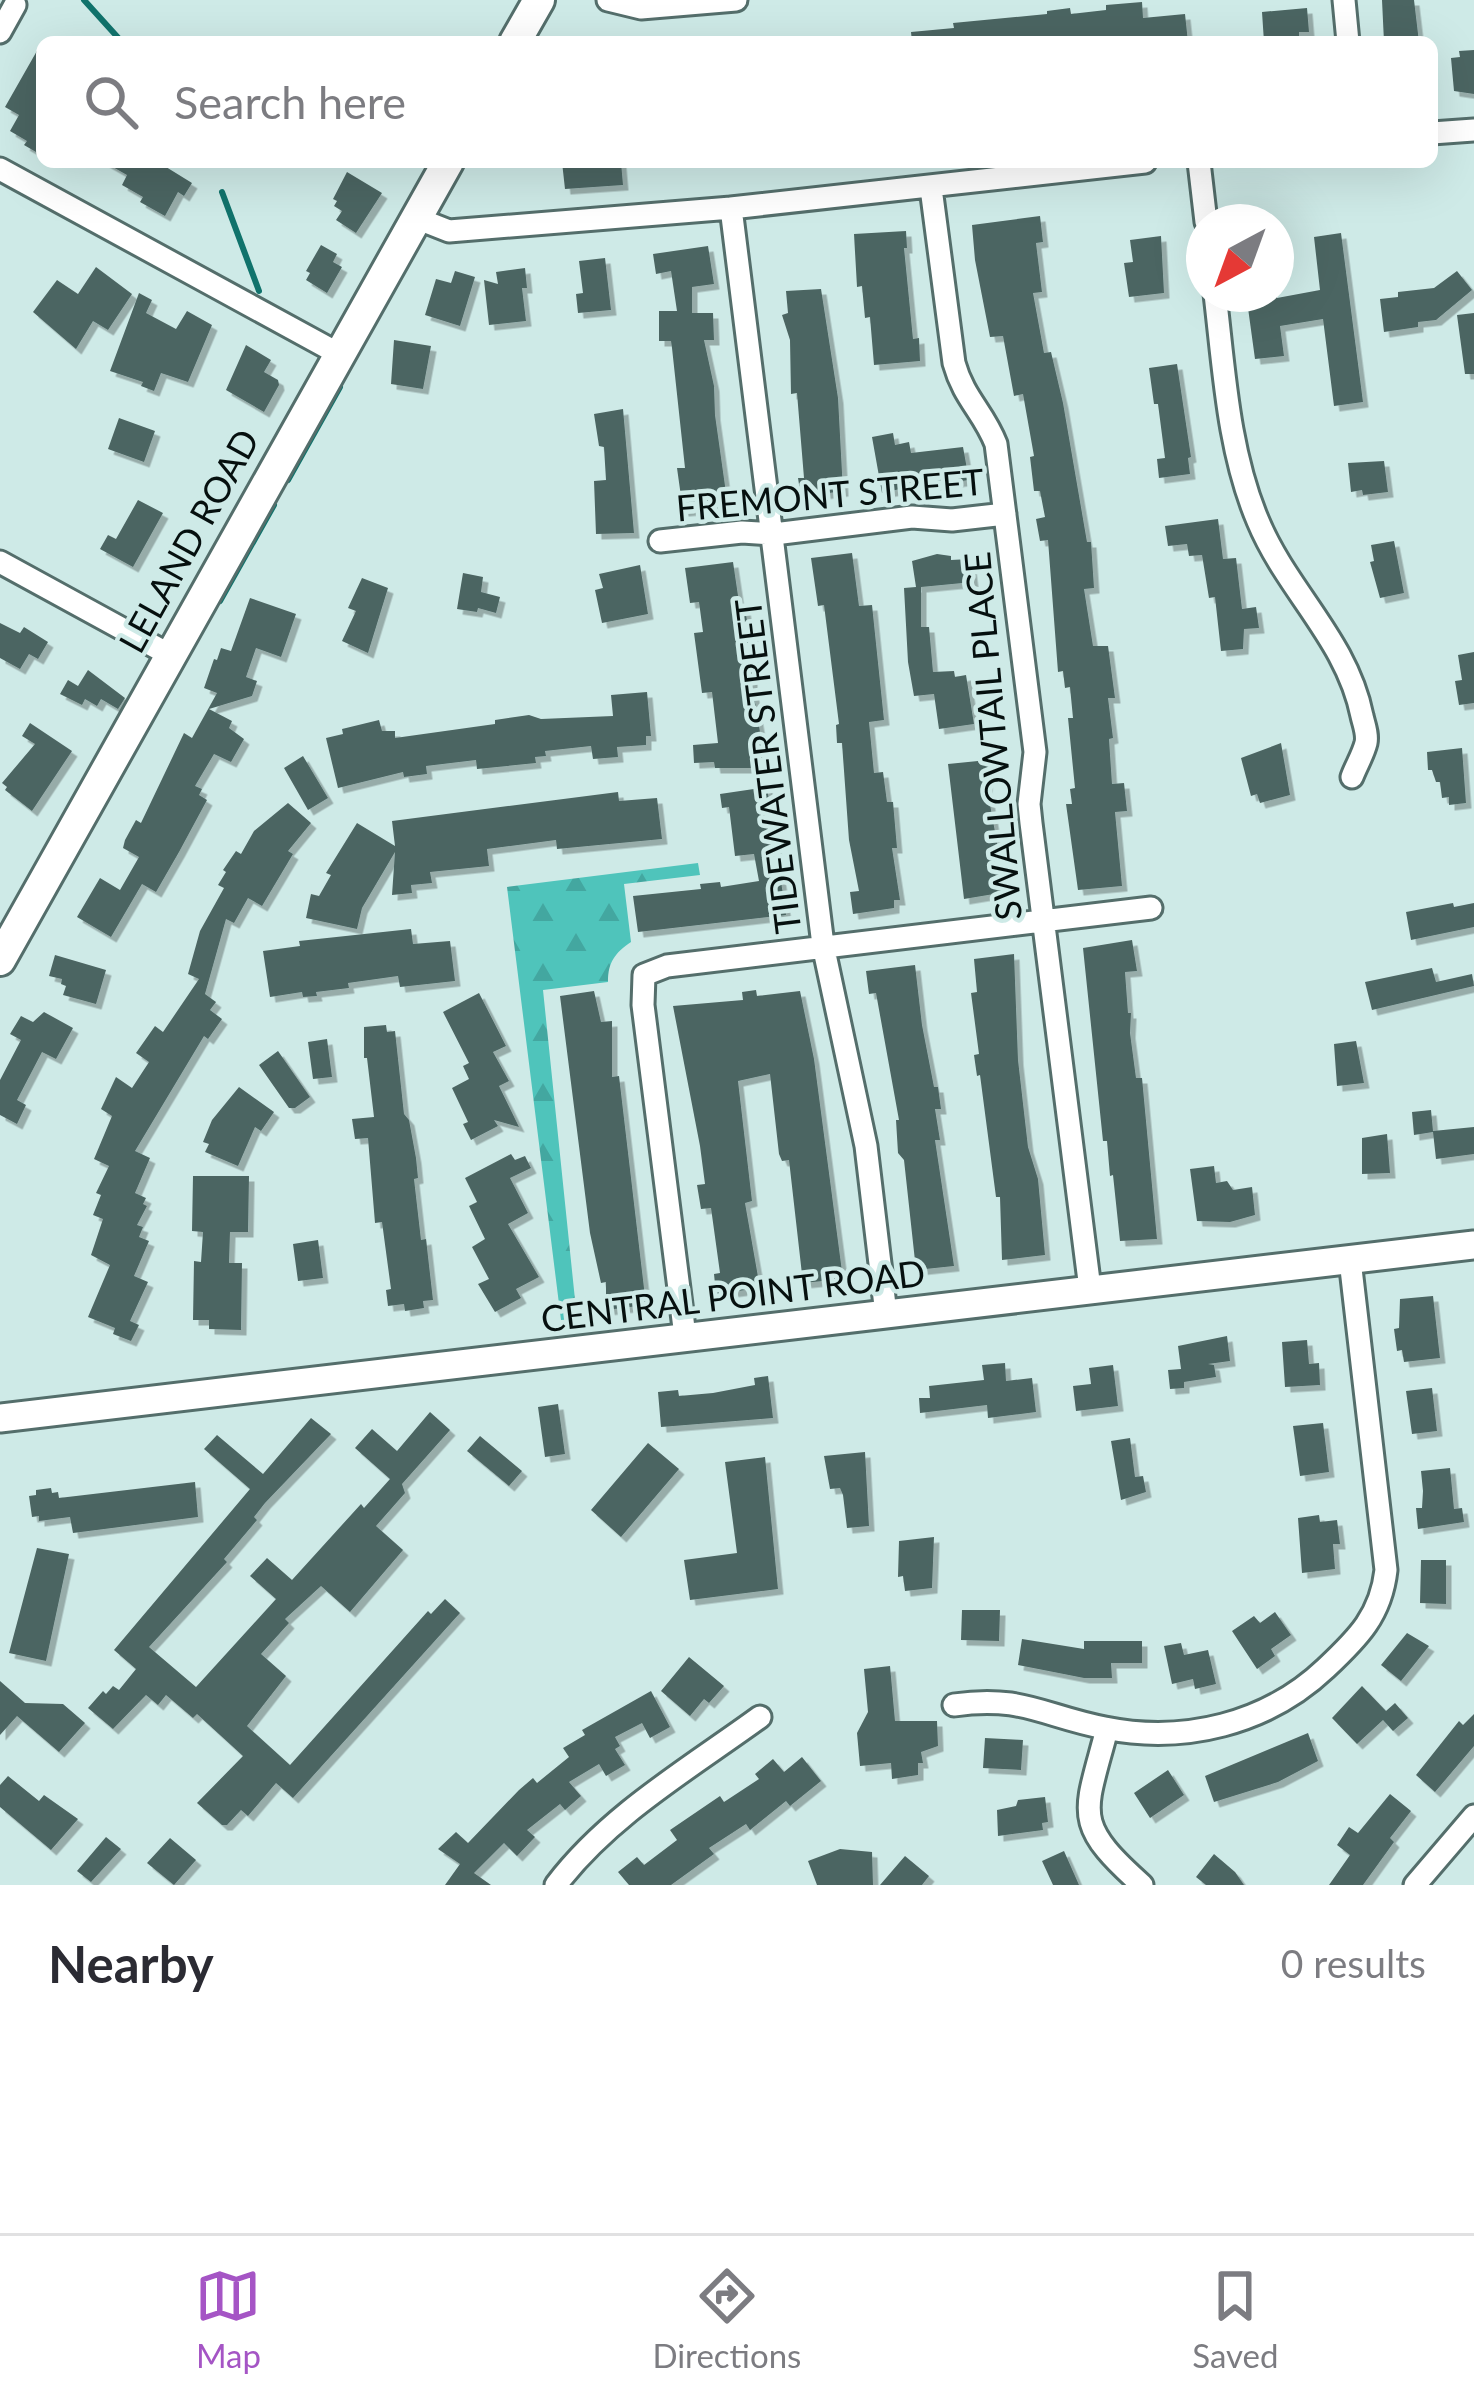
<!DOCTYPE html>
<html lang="en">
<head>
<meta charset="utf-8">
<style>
	:root { --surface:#fff; --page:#f7f7f7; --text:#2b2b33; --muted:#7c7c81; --line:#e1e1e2; --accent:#a555c5 }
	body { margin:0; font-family:Lato,sans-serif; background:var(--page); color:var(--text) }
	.compass { position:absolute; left:1186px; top:204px; width:108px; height:108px; border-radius:50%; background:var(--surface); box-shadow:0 12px 48px #0002; rotate:221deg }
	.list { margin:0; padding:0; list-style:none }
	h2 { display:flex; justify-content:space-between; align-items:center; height:156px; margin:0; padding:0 48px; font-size:51px }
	h2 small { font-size:39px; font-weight:400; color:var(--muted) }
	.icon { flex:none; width:66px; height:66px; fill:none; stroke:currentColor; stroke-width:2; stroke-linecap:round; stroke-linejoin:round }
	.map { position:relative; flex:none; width:1474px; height:1885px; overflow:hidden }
	.search { position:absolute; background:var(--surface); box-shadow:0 12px 48px #0002; left:36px; right:36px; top:36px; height:132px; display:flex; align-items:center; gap:30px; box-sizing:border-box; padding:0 42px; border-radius:18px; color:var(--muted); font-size:45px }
	.sheet { height:348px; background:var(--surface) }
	nav { display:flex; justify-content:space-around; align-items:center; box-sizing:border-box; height:168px; border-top:3px solid var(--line); background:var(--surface); font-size:33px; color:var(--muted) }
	nav a { display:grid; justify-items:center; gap:6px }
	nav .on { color:var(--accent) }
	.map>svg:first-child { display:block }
	.forest { fill:url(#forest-firs) }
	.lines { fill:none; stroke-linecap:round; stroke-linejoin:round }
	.stream { stroke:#11736c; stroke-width:6 }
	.building { fill:#4c6562; filter:url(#shadow) }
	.minor-casing { stroke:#546e6b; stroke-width:27 }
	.tertiary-casing { stroke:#546e6b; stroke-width:33 }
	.secondary-casing { stroke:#546e6b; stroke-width:36 }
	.minor { stroke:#fff; stroke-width:21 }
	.tertiary { stroke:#fff; stroke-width:27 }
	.secondary { stroke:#fff; stroke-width:30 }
	.labels { text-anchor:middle; stroke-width:9; stroke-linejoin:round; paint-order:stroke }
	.street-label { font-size:36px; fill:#06100f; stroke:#ceeae7 }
</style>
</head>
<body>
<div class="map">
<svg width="1474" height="1885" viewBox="0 0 1474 1885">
	<defs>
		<pattern id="forest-firs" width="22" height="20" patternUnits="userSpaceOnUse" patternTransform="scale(3)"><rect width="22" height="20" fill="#4fc4bb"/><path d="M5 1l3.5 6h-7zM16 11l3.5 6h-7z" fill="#43a7a0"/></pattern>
		<filter id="shadow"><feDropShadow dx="5.5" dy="5.5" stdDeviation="0" flood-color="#0004"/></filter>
	</defs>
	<rect width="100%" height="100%" fill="#ceeae7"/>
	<!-- forest -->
	<path class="forest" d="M698,863L700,875L624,884L631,942C615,953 608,962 608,982L543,990L577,1319L561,1320L507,887Z"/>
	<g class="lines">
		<!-- stream -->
		<path class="stream" d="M84,0L122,42
			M222,192L259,291
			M288,480L340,387
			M220,601L274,505"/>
	</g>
	<!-- building -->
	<path class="building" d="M1382,0H1414L1419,42H1384Z
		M1142,2L1143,18L1185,14L1188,42H912L911,32L954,28L953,23L1047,14V11L1070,8L1071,14L1106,10V5Z
		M1307,8L1309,32H1299V42H1264L1262,12Z
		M42,42V149L39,147L36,152L24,145L27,141L10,131L19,115L5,107Z
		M1474,50V94L1454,91L1451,58L1460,57L1459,51Z
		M104,162H158L192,183L184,196L178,192L165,216L140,202L143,197L122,185L127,175Z
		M562,162H621L623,185L565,189Z
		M347,172L382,193L356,233L336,220L342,211L334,206L337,201L333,199Z
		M1040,216L1043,242L1036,243L1042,292L1033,293L1044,353L1051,352L1063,403L1087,542H1091L1094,588L1084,589L1093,646H1108L1115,698H1108L1113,738L1109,739L1112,784L1124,783L1127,811L1115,812L1122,886L1078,890L1066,804H1072L1070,789L1075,788L1068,718H1073L1070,687L1065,688L1063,671L1058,672L1048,540L1040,541L1036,519L1045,517L1040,491H1034L1030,457L1034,456L1023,394L1014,396L1003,336L990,337L975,260L972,225Z
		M906,231L907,248H904L913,339L919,338L920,361L874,365L870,317L865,318L862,286L857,287L854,234Z
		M1341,233L1363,402L1334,406L1323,319L1280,326L1284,356L1255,359L1248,308V294H1277V298L1320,290L1314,237Z
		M1161,236L1164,293L1129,297L1124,263L1133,262L1130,240Z
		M321,245L337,254L333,262L342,267L327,293L306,280L310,273L306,271Z
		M708,246L714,284L692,287V313H713L714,340H704L714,386L715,415L728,507L683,511L677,468H685L672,348L671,341H659V311H677L671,271L656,274L653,254Z
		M605,258L611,310L578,313L576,294L583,293L579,261Z
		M96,267L132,294L108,330L93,321L76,349L33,312L57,280L78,294Z
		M525,268L527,288H522L526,321L489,325L484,280L498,284L496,272Z
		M455,271L475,277L460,326L425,315L436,279L451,283Z
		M1457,271L1472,290L1436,320L1418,322V327L1384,332L1380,299L1398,297V292L1434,288Z
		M821,289L838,398L843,491L801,497L798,478H804L797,393L791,394L790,340L782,315L788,313L786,291Z
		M139,293L152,300L146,313L176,329L187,311L212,325L188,382L161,373L154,391L141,386L143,382L110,371Z
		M1474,313V374H1465L1457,315Z
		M394,340L431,346L423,389L391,384Z
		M246,345L271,360L264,372L278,380L279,385L264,412L226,390Z
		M1177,364L1191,457L1188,458L1190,474L1159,478L1157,459L1165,458L1158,404H1154L1149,368Z
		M623,409L634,533L596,534L594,481L606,480L604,447L599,446L594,414Z
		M119,418L155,431L144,462L108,449Z
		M893,433L895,445L909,442L911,453L963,447L969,480L933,485V479L899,485L900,489L882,493L872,437Z
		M1384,461L1388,492L1363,495L1362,490L1351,492L1348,463Z
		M138,500L163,513L133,567L100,549L108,535L116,539Z
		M1218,519L1223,559L1236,558L1242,609L1256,607L1259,628L1244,629L1243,649L1221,651L1215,597L1209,598L1202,555L1189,556L1187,544L1168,546L1165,526Z
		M1394,541L1404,593L1380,598L1370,562L1374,561L1371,545Z
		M852,553L859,606L872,605L884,720L869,722L874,773L883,772L887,802H893L897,848H892L900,900H894V908L853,914L850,892L859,891L849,840L842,743H837L836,725L839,724L824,605L818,606L811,558Z
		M937,554L951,556V560L970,559L973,582L921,587V627H929L933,672L954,671L955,677L966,675L974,724L939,729L934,694L914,696L908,662L904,588L916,587L912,561Z
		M733,562L740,609L745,608L747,621L753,620L752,684L766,768H715L714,762L694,763L693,745L718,743L712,692L702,693L694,633L703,632L699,602L690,603L685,568Z
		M640,565L648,614L602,623L595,590L603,588L599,574Z
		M463,573L483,577L481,592L500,597L496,613L478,608L477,612L457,609Z
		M362,578L388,588L368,653L342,641L356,611L348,608Z
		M250,598L296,614L281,657L256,648L246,677L257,681L252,696L209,709L232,721L229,728L244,739L231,762L214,754L195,786L202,789L199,795L207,800L179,852L156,892L142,884L111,937L77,917L100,878L120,890L139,857L123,848L125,840L136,820L141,823L184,733L192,738L217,693L204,688L214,659L217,660L221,648L231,651Z
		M0,623L20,633L24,627L48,642L38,659L29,654L20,669L0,658Z
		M1474,652V703L1459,705L1455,681L1462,680L1458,655Z
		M88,670L125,698L118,709L101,699L97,706L85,699L82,705L60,694L68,680L78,686Z
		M647,692L651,736H646V745L617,747L618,757L593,759L591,746L545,751L546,756L535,757L536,763L477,769L476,760L426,766L427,774L404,777L403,772L338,788L326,738L343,734L342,729L379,720L382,731H395V738L495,724V720L529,715L541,719L613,716L611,695Z
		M30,723L72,751L32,811L5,790L7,787L2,783L35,744L22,736Z
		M1281,743L1290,795L1260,803L1257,794L1251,796L1241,758Z
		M1462,748L1466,803L1449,805V797L1442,798L1440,782H1436L1432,770H1428L1427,752Z
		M303,756L328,798L308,810L284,768Z
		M988,760L987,788L1006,892L964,899L948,764Z
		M767,787L786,915L638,932L633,896L701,889L700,884L720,882L721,887L759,881L754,854L735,856L729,807L722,808L720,794Z
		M618,792L619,801L657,798L662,839L557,849L556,840L487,849L489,866L430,872L432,883L411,885L412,893L392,895L395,852L362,908L357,929L306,918L311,894L319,896L331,875L326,873L357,823L395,846L392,821Z
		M288,803L311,823L288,851L293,854L262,906L248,898L234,923L226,919L205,994L216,1002L210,1010L222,1019L208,1039L204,1036L135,1151L150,1158L135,1193L146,1198L143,1204L147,1206L137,1225L143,1227L139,1237L149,1241L134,1276L148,1282L130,1321L139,1325L131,1341L113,1334L115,1328L88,1317L110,1265L91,1255L103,1219L93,1215L101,1195L96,1193L109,1166L94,1159L112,1116L101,1109L116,1077L132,1088L149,1062L136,1053L155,1026L163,1032L199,979L188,974L200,931L224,888L218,885L226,872L223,870L236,851L241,854L254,831Z
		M1453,903L1454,907L1474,903V927L1411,940L1406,912Z
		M411,929L413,944L450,941L455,981L400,987L398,976L348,983L349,988L316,992L317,996L303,997L302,992L270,997L263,951L300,946L299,941Z
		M1132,940L1137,971L1125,972L1128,1013H1131L1130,1033L1136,1078H1142L1157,1239L1120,1241L1113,1175L1110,1176L1107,1141H1103L1083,948Z
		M1014,954L1018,1060L1028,1147L1038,1179L1045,1255L1002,1260L1000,1197H996L980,1075L977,1076L974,1055L979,1054L971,993L977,992L974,959Z
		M55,955L106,970L96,1004L63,995L66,986L61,984L62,979L49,976Z
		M915,965L922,1025L934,1087H938L941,1109H935L940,1140H935L954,1266L916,1270L904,1160L898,1153L896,1120H899L876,993L869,994L866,971Z
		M1432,968L1436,982L1472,974L1474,986L1372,1010L1365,982Z
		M756,990L757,996L800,991L814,1059L843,1279L803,1283L789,1160L782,1161L779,1154L770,1074L738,1081L752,1201L745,1203L760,1288L716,1294L714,1274L720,1273L711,1208L701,1209L697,1185L705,1184L700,1146L673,1006L743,1000L742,992Z
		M594,991L601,1022L612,1021V1077L619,1076L646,1305L606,1310V1282L601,1283L590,1233L560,996Z
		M479,993L506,1046L493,1052L509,1081L499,1086L519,1127L494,1120L498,1126L471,1140L463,1124L468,1122L452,1088L469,1079L463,1066L469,1063L443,1012Z
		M44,1012L73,1028L56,1059L42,1052L17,1100L26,1105L17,1124L0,1115V1080L21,1040L10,1034L21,1016L33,1022Z
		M386,1025L387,1032L395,1031L404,1114L409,1120L416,1158L418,1178L414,1179L421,1240L426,1239L433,1300L423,1301L424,1308L405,1311L404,1304L388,1306L386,1290L391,1289L382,1222L375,1223L368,1138L355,1139L352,1119L374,1117L367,1058H364V1027Z
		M327,1039L332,1077L313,1079L308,1042Z
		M1356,1041L1364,1083L1337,1086L1334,1044Z
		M278,1051L310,1097L295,1108H289L259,1065Z
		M239,1087L274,1112L261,1131L255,1127L238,1166L205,1152L209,1144L203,1142L212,1120Z
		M1431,1110L1433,1131L1474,1127V1154L1436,1159L1433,1132L1414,1135L1412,1112Z
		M1387,1134L1390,1173L1362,1174V1138Z
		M511,1154L515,1160L525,1156L531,1168L510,1178L528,1213L508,1224L539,1277L516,1289L521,1298L495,1312L478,1284L489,1279L472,1247L485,1239L469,1206L477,1202L465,1178Z
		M1214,1166L1216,1183L1227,1181L1233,1190L1252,1187L1255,1215L1230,1222L1197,1221L1190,1169Z
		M193,1176H249L248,1232H230L229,1263H242L241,1330L209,1329V1320H193L194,1261L201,1262L203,1232L192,1231Z
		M318,1240L323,1278L298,1281L293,1244Z
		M1433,1296L1440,1358L1404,1362L1402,1350L1397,1351L1394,1329L1399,1328L1400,1299Z
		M1227,1336L1230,1361L1208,1364L1214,1365L1216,1377L1184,1382V1388L1170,1389L1168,1370L1181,1369L1178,1346Z
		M1307,1340L1309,1364L1319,1363L1320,1385L1285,1387L1282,1342Z
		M1005,1363L1006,1381L1032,1378L1036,1412L988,1418L987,1405L920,1413L919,1398H930L929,1386L984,1380L982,1365Z
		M1113,1365L1118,1406L1076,1411L1073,1386L1091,1384L1089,1368Z
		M768,1376L773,1418L661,1427L658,1392L678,1390L679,1396L713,1393L755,1385L754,1378Z
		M1432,1388L1437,1431L1412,1434L1406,1391Z
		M558,1404L565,1454L545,1457L538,1407Z
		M430,1412L450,1430L402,1484L405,1493L376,1526L403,1550L350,1612L321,1586L285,1619L289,1623L261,1654L286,1676L247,1726L290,1765L428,1611L431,1614L445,1599L460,1613L293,1798L276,1783L248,1816L241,1810L227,1825H222L197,1803L243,1756L197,1714L193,1718L166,1695L158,1705L146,1695L113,1729L88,1708L103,1691L106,1694L113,1686L119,1690L136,1669L114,1650L250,1489L204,1449L217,1435L263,1474L311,1418L331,1434L265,1503L254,1517L257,1520L224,1559L227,1562L149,1647L196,1687L276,1599L250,1576L267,1558L292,1580L361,1504L364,1508L390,1479L355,1448L372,1429L397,1451Z
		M1323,1423L1329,1472L1300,1476L1293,1426Z
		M480,1436L522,1471L509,1486L467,1451Z
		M1130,1438L1135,1477L1143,1476L1146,1492L1121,1500L1111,1441Z
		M648,1443L679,1469L621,1537L591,1510Z
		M865,1452L869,1526L847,1528L843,1495L840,1488L830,1489L824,1456Z
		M765,1457L778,1589L690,1600L684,1560L737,1553L725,1462Z
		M1450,1468L1454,1509L1462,1508L1464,1522L1418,1529L1416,1508H1422L1423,1491L1421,1471Z
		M195,1482L198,1517L73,1533L70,1517L39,1521V1516L32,1517L29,1496L36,1495V1490L51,1488L52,1493L58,1492L59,1498Z
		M1319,1515L1320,1522L1337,1520L1340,1544H1333L1335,1569L1302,1573L1298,1518Z
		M934,1537L932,1588L905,1591L903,1576L898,1577L899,1541Z
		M37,1548L69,1554L46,1661L9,1653Z
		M1421,1560H1446V1604L1420,1603Z
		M962,1610H1000L999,1641L961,1640Z
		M1275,1612L1291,1635L1271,1649L1275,1656L1257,1669L1232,1631L1254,1616L1260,1623Z
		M1407,1633L1429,1646L1401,1681L1381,1665Z
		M1022,1639L1084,1649V1641H1142V1663H1111L1112,1678H1084L1018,1665Z
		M1181,1643L1184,1655L1208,1650L1216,1684L1195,1689L1193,1679L1172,1684L1164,1646Z
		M689,1657L724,1686L709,1703L704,1699L690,1716L661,1691Z
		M890,1666L895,1721H937L938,1746L921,1752L923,1763H918V1775L892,1779L891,1763L860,1766L857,1733L868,1712L864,1669Z
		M0,1681L25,1703L63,1704L85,1723L59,1752L17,1716L0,1735Z
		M1362,1686L1386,1711L1395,1703L1408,1718L1393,1731L1383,1720L1357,1744L1332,1718Z
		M651,1691L670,1727L650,1738L642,1723L615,1737L620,1746L615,1749L625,1765L606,1776L599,1764L569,1782L581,1796L565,1810L560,1804L527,1830L535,1837L517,1856L504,1843L474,1873L491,1885H445L460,1864L438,1849L456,1832L468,1843L519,1790L533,1778L537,1783L569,1757L563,1748L585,1735L582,1730Z
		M1474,1714V1746L1435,1792L1416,1775L1459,1721L1463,1725Z
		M1308,1733L1318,1761L1278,1782L1214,1802L1205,1776Z
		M985,1738L1023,1740L1021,1770L983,1768Z
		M802,1757L821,1781L790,1806L786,1801L750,1830L746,1824L709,1848L714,1854L671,1885H629L618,1872L637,1857L644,1865L677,1840L670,1830L720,1796L724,1802L759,1779L755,1774L773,1759L784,1772Z
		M1168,1770L1184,1795L1150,1818L1134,1793Z
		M8,1776L39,1801L44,1795L78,1819L51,1850L0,1807V1785Z
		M1390,1794L1411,1811L1390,1838L1394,1842L1363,1885H1329L1350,1855L1337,1845L1349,1827L1358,1833Z
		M1045,1797L1048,1822L1042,1823L1043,1830L998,1836L997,1810L1016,1806L1018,1800Z
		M106,1837L121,1849L91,1882L77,1871Z
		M170,1838L196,1860L174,1885L147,1863Z
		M840,1849L872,1852L873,1885H817L808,1861Z
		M1064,1851L1079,1885H1053L1042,1861Z
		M1214,1854L1235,1872L1244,1885H1206L1196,1877Z
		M905,1856L929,1876L922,1885H880Z"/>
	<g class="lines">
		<!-- minor casing -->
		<g class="minor-casing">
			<path id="minor" d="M608,0L641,8L736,0
				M1344,0L1348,42
				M0,32L15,5
				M1432,133L1474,130
				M1199,162L1206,222
				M0,169L339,354
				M931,188L954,363C964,399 983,411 996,444L1035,752L1029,804L1031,823L1090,1289
				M731,208L823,945L866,1146L886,1314
				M416,218L449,231L731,208L1145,162
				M1215,294C1224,369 1228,451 1258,521C1287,591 1347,640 1362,716C1364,725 1368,734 1366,743C1363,755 1356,766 1352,777
				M660,541L742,532L774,534L912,517L952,520L1005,514
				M0,562L170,655
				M685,1336L643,1005L644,975L667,966L1151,908
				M954,1705C1022,1695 1043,1716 1105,1728C1184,1744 1267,1724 1326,1668C1358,1638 1381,1615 1386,1570L1350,1260
				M1107,1729C1085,1814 1071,1822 1142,1885
				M556,1885C609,1815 690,1768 760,1717
				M1415,1885L1474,1816"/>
		</g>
		<!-- tertiary casing -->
		<g class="tertiary-casing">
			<path id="tertiary" d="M0,1418L1474,1245"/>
		</g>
		<!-- secondary casing -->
		<g class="secondary-casing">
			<path id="secondary" d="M515,42L539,0
				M0,960L448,162"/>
		</g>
		<!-- minor -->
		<use href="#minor" class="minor"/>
		<!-- tertiary -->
		<use href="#tertiary" class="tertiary"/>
		<!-- secondary -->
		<use href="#secondary" class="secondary"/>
	</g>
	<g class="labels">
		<!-- street labels -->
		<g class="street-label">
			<text transform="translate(830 495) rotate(-5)" y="13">FREMONT STREET</text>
			<text transform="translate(189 541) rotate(-61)" y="13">LELAND ROAD</text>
			<text transform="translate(993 736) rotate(-95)" y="13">SWALLOWTAIL PLACE</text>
			<text transform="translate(768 766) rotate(-97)" y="13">TIDEWATER STREET</text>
			<text transform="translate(733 1296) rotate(-7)" y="13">CENTRAL POINT ROAD</text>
		</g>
	</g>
</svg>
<svg class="compass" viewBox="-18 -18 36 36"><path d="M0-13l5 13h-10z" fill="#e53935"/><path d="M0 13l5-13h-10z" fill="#7c7c81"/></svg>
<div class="search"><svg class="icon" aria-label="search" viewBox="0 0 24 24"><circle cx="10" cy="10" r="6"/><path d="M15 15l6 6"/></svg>Search here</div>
</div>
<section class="sheet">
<h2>Nearby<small>0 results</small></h2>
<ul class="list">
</ul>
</section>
<nav>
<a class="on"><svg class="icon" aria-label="map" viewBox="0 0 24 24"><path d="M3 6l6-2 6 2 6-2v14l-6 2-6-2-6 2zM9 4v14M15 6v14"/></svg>Map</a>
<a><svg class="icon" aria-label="directions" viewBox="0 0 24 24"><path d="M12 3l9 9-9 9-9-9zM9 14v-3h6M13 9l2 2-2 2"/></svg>Directions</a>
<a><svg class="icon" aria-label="saved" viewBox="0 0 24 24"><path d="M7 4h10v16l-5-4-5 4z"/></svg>Saved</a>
</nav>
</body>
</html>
